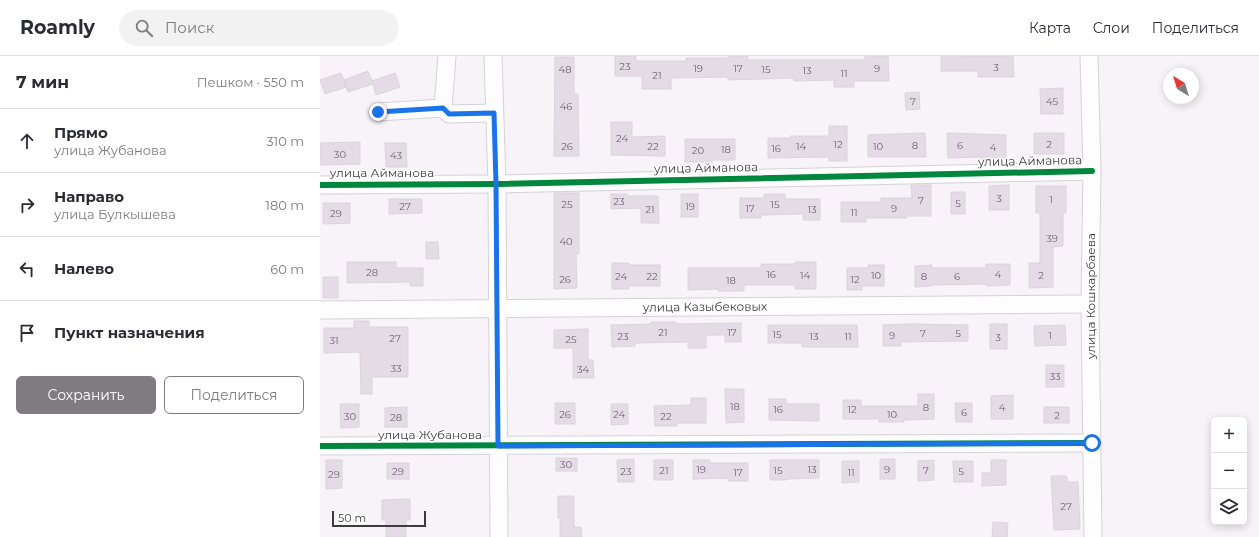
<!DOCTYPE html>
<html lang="ru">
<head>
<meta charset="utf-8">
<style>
	:root { --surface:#fff; --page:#f2f2f3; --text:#2b2b33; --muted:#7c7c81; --line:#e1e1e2; --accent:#7f7b80 }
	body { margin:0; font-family:Montserrat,sans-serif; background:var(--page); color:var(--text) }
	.controls { position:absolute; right:12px; bottom:12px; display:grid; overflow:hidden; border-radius:6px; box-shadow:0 2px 10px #0003 }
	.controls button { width:36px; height:36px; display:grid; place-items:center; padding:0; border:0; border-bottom:1px solid var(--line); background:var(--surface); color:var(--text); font:20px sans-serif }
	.compass { position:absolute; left:843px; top:12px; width:36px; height:36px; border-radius:50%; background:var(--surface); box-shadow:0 2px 10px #0003; rotate:322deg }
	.scale { position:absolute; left:12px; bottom:10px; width:94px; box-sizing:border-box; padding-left:4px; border:2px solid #3e3b3f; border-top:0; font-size:11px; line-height:14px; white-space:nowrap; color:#3e3b3f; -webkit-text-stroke:3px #fff; paint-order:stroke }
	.stop { position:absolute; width:12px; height:12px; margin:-9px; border:3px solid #1a73e8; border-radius:50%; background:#fff }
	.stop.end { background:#1a73e8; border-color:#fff; box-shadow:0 1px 4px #0008 }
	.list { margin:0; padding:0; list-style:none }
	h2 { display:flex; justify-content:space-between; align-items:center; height:52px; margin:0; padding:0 16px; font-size:17px }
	h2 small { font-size:13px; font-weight:400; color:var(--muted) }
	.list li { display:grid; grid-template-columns:26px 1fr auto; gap:12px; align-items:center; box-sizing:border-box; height:64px; padding:0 16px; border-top:1px solid var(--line) }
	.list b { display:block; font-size:15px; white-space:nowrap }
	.list p { margin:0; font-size:13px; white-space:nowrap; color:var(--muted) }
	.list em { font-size:13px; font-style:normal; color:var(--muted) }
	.actions { display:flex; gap:8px; padding:12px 16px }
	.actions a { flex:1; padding:9px 0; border:1px solid var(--accent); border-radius:6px; text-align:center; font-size:14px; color:var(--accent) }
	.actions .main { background:var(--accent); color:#fff }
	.icon { flex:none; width:22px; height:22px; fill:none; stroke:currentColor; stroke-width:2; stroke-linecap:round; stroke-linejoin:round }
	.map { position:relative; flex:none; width:939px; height:481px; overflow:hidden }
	header { display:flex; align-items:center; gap:24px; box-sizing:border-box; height:56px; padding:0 20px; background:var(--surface); border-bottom:1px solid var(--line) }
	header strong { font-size:19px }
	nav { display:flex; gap:22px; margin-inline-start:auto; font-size:14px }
	.search { width:280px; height:36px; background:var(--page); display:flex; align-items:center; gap:10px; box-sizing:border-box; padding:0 14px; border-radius:22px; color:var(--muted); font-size:15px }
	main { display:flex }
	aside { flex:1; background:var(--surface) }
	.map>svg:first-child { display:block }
	.building { fill:#e5dbe7; stroke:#d8d4d8 }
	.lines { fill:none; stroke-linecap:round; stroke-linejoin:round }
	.minor-casing { stroke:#d5d1d6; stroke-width:19 }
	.minor { stroke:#fefdfe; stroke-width:17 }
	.cycleway-casing { stroke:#fff; stroke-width:8 }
	.cycleway { stroke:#00873e; stroke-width:6 }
	.route { stroke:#1a73e8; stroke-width:5 }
	.labels { text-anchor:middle; stroke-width:3; stroke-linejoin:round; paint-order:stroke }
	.number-label { font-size:10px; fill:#6a666c }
	.street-label { font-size:12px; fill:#3e3b3f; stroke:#fff }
</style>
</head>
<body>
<header>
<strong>Roamly</strong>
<div class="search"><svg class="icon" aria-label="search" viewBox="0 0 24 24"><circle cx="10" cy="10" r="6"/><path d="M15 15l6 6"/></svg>Поиск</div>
<nav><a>Карта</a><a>Слои</a><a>Поделиться</a></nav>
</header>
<main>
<aside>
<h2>7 мин<small>Пешком · 550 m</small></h2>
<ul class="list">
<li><svg class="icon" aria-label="ahead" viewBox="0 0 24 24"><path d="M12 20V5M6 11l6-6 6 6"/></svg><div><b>Прямо</b><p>улица Жубанова</p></div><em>310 m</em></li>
<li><svg class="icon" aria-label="right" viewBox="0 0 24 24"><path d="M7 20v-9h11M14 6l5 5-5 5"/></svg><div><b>Направо</b><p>улица Булкышева</p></div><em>180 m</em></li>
<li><svg class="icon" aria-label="left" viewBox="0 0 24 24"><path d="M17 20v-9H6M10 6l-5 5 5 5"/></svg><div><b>Налево</b></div><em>60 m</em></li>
<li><svg class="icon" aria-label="arrive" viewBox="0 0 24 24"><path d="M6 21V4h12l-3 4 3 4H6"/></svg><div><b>Пункт назначения</b></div></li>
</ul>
<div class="actions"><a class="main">Сохранить</a><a>Поделиться</a></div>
</aside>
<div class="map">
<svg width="939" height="481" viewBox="0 0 939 481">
	<rect width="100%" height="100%" fill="#f8f3f9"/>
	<!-- building -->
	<path class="building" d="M295,0H316V5H366V2H408V0H428V4H545V0H568L569,25H534V31H514V24L474,25V22L408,24V21L351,22V33H322V20H295Z
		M693,0L694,21H658V15H621V1Z
		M235,1H254V38H258L259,100H234Z
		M48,15L52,25L75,17L80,31L56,39L53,28L28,36L24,24Z
		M21,17L26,31L5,38L0,24Z
		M743,32V58H721L720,33Z
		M599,36L600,53L586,54L585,37Z
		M291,66H312V81L345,80V100L291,99Z
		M509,70H527V105H509V101L448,102V82H470V80H509Z
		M605,77L606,101H548V79Z
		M627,77L686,79V103H661V101L628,102Z
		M714,77H744V98H714Z
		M365,83H415V104H392V106H365Z
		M40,86V108L0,109V87Z
		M65,87H86L87,111H66Z
		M591,129H611V160H586L587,162H546V166H521V146H561V142H592Z
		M689,129V154H669V130Z
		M716,130H746V157H743V190L733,191V231L709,232V207H720V157H716Z
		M631,136H645V158H631Z
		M234,137H259V198H256L257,232L234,233Z
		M291,138H307V140H338L339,167H321V152L291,153Z
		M361,138H378V161H361Z
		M444,138H465V143H500V164H483V158L441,159V162H420V142H444Z
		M69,143H102V157L69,158Z
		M3,147H30V167L3,168Z
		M106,186H118L119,203H106Z
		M27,206H76V212H103V230H90V226L27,227Z
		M475,206H496V233H475V229H424V235H398V233L368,234V212H441V208H475Z
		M292,207H309V209H340V230H309V233H292Z
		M666,208H690V229L666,230V228L612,229V230L595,231V210L612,209V212H666Z
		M548,209H564V230H542V234H527V212H548Z
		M3,221H18V242H3Z
		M34,265H49V271H88V321H52V338H41L40,296L4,297V272H34Z
		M331,266H356V268L421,267V286H405V279H386V292H368V286L315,287V290L292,291L291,269L331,268Z
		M591,268L648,269V285L581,286V290H563V269Z
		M670,268H687V293H670Z
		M448,269H537L538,291H482V287H448Z
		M745,269L746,289L715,290L714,270Z
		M268,273V304H273L274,322H253V292H234V274Z
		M726,309H744V331H726Z
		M405,333H424V366L406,367Z
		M598,338H614V363L584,364V366H559V363H523V344H541V350H598Z
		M693,339V363H671V340Z
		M371,342H386V367H357V370H335L334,350L371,349Z
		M449,343H466V348H499V365L449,364Z
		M235,347H255V368H235Z
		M635,347H652V366H636Z
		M20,348H39V371L21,372Z
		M291,348H308V368L291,369Z
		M87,351V371H65V352Z
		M724,351H749V367H724Z
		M236,402H257V415H236Z
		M314,403V426H298L297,404Z
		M560,403H575V423H560Z
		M6,404H22V432L6,433Z
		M334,404H353V424H334Z
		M373,404H390V407H428V425H408V422L373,423Z
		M450,404H499V422L466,423V424H450Z
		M614,404V424L598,425V405Z
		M671,404H686V429L662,430V417H671Z
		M522,405H539V426L522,427Z
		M633,405H653V426H634Z
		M67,407H89V423H67Z
		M731,420H746L748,426H758L760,473L734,474Z
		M238,440H254V471H261L262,481H240V462H238Z
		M90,443V464H86V481H66V464H62V444Z
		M673,466L688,467L687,481H672Z"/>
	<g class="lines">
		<!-- minor casing -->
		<g class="minor-casing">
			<g id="minor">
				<path d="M127,0L123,52L129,58L174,57"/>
				<path d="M173,0L177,128L179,481"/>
				<path d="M769,0L772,115L770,248L773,481"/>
				<path d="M58,56L123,52"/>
				<path d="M0,129L177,128L772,115"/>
				<path id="s1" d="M0,254L770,248"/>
				<path d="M0,390L772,387"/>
			</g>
		</g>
		<!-- minor -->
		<use href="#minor" class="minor"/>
		<!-- cycleway casing -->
		<g class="cycleway-casing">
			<path id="cycleway" d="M0,129L177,128L772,115
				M0,390L772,387"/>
		</g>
		<!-- cycleway -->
		<use href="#cycleway" class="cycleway"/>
	</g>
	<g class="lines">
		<!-- route -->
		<path class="route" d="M58,56L123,52L129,58L174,57L176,128L178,390L772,387"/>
	</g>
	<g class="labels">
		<!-- number labels -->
		<g class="number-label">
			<text x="305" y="14">23</text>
			<text x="676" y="15">3</text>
			<text x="378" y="16">19</text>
			<text x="418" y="16">17</text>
			<text x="557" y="16">9</text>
			<text x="245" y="17">48</text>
			<text x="446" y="17">15</text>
			<text x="487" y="18">13</text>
			<text x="524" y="21">11</text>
			<text x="337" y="23">21</text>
			<text x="593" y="49">7</text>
			<text x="732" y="49">45</text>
			<text x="246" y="54">46</text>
			<text x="302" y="86">24</text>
			<text x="518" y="92">12</text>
			<text x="729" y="92">2</text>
			<text x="595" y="93">8</text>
			<text x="640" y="93">6</text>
			<text x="247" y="94">26</text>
			<text x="333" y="94">22</text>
			<text x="481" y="94">14</text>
			<text x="558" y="94">10</text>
			<text x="673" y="95">4</text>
			<text x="456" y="96">16</text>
			<text x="406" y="97">18</text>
			<text x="378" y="98">20</text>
			<text x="20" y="102">30</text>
			<text x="76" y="103">43</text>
			<text x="679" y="146">3</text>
			<text x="731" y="147">1</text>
			<text x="601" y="148">7</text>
			<text x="299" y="149">23</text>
			<text x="638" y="151">5</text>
			<text x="247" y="152">25</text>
			<text x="455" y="152">15</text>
			<text x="85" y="154">27</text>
			<text x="370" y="154">19</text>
			<text x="430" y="156">17</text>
			<text x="574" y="156">9</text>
			<text x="330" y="157">21</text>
			<text x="492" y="157">13</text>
			<text x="534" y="160">11</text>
			<text x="16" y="161">29</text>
			<text x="732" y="186">39</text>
			<text x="246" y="189">40</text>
			<text x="52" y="220">28</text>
			<text x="451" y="222">16</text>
			<text x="678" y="222">4</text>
			<text x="485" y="223">14</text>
			<text x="556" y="223">10</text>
			<text x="721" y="223">2</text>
			<text x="301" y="224">24</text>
			<text x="332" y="224">22</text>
			<text x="604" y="224">8</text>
			<text x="637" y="224">6</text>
			<text x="245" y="227">26</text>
			<text x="535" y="227">12</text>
			<text x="411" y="228">18</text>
			<text x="343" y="280">21</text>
			<text x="412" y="280">17</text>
			<text x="603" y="281">7</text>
			<text x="638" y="281">5</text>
			<text x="457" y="282">15</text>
			<text x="572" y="283">9</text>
			<text x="730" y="283">1</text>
			<text x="303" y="284">23</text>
			<text x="494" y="284">13</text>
			<text x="528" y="284">11</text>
			<text x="678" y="285">3</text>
			<text x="75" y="286">27</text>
			<text x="251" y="287">25</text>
			<text x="14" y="288">31</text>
			<text x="76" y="316">33</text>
			<text x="263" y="317">34</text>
			<text x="735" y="324">33</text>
			<text x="415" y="354">18</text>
			<text x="606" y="355">8</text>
			<text x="682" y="355">4</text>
			<text x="458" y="357">16</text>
			<text x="532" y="357">12</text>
			<text x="644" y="360">6</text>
			<text x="245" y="362">26</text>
			<text x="299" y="362">24</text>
			<text x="572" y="362">10</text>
			<text x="737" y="363">2</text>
			<text x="30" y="364">30</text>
			<text x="346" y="364">22</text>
			<text x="76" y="365">28</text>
			<text x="246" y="412">30</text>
			<text x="381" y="417">19</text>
			<text x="492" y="417">13</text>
			<text x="567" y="417">9</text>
			<text x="344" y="418">21</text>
			<text x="458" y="418">15</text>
			<text x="606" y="418">7</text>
			<text x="78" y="419">29</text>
			<text x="306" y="419">23</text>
			<text x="641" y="419">5</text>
			<text x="418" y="420">17</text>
			<text x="531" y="420">11</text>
			<text x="14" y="422">29</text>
			<text x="746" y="454">27</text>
		</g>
		<!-- street labels -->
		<g class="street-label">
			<text transform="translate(710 105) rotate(-1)" y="4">улица Айманова</text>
			<text transform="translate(386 112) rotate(-1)" y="4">улица Айманова</text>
			<text x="62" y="121">улица Айманова</text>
			<text transform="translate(771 240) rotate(-90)" y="4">улица Кошкарбаева</text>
			<text dy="4" stroke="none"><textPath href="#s1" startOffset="385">улица Казыбековых</textPath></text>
			<text x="110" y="383">улица Жубанова</text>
		</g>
	</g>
</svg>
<div class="controls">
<button>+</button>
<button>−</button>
<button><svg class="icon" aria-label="layers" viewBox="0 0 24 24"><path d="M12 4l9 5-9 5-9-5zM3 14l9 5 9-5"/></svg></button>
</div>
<svg class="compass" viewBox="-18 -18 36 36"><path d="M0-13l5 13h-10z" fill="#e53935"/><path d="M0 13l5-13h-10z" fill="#7c7c81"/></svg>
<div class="scale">50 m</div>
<div class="stop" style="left:772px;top:387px"></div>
<div class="stop end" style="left:58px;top:56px"></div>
</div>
</main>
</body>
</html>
